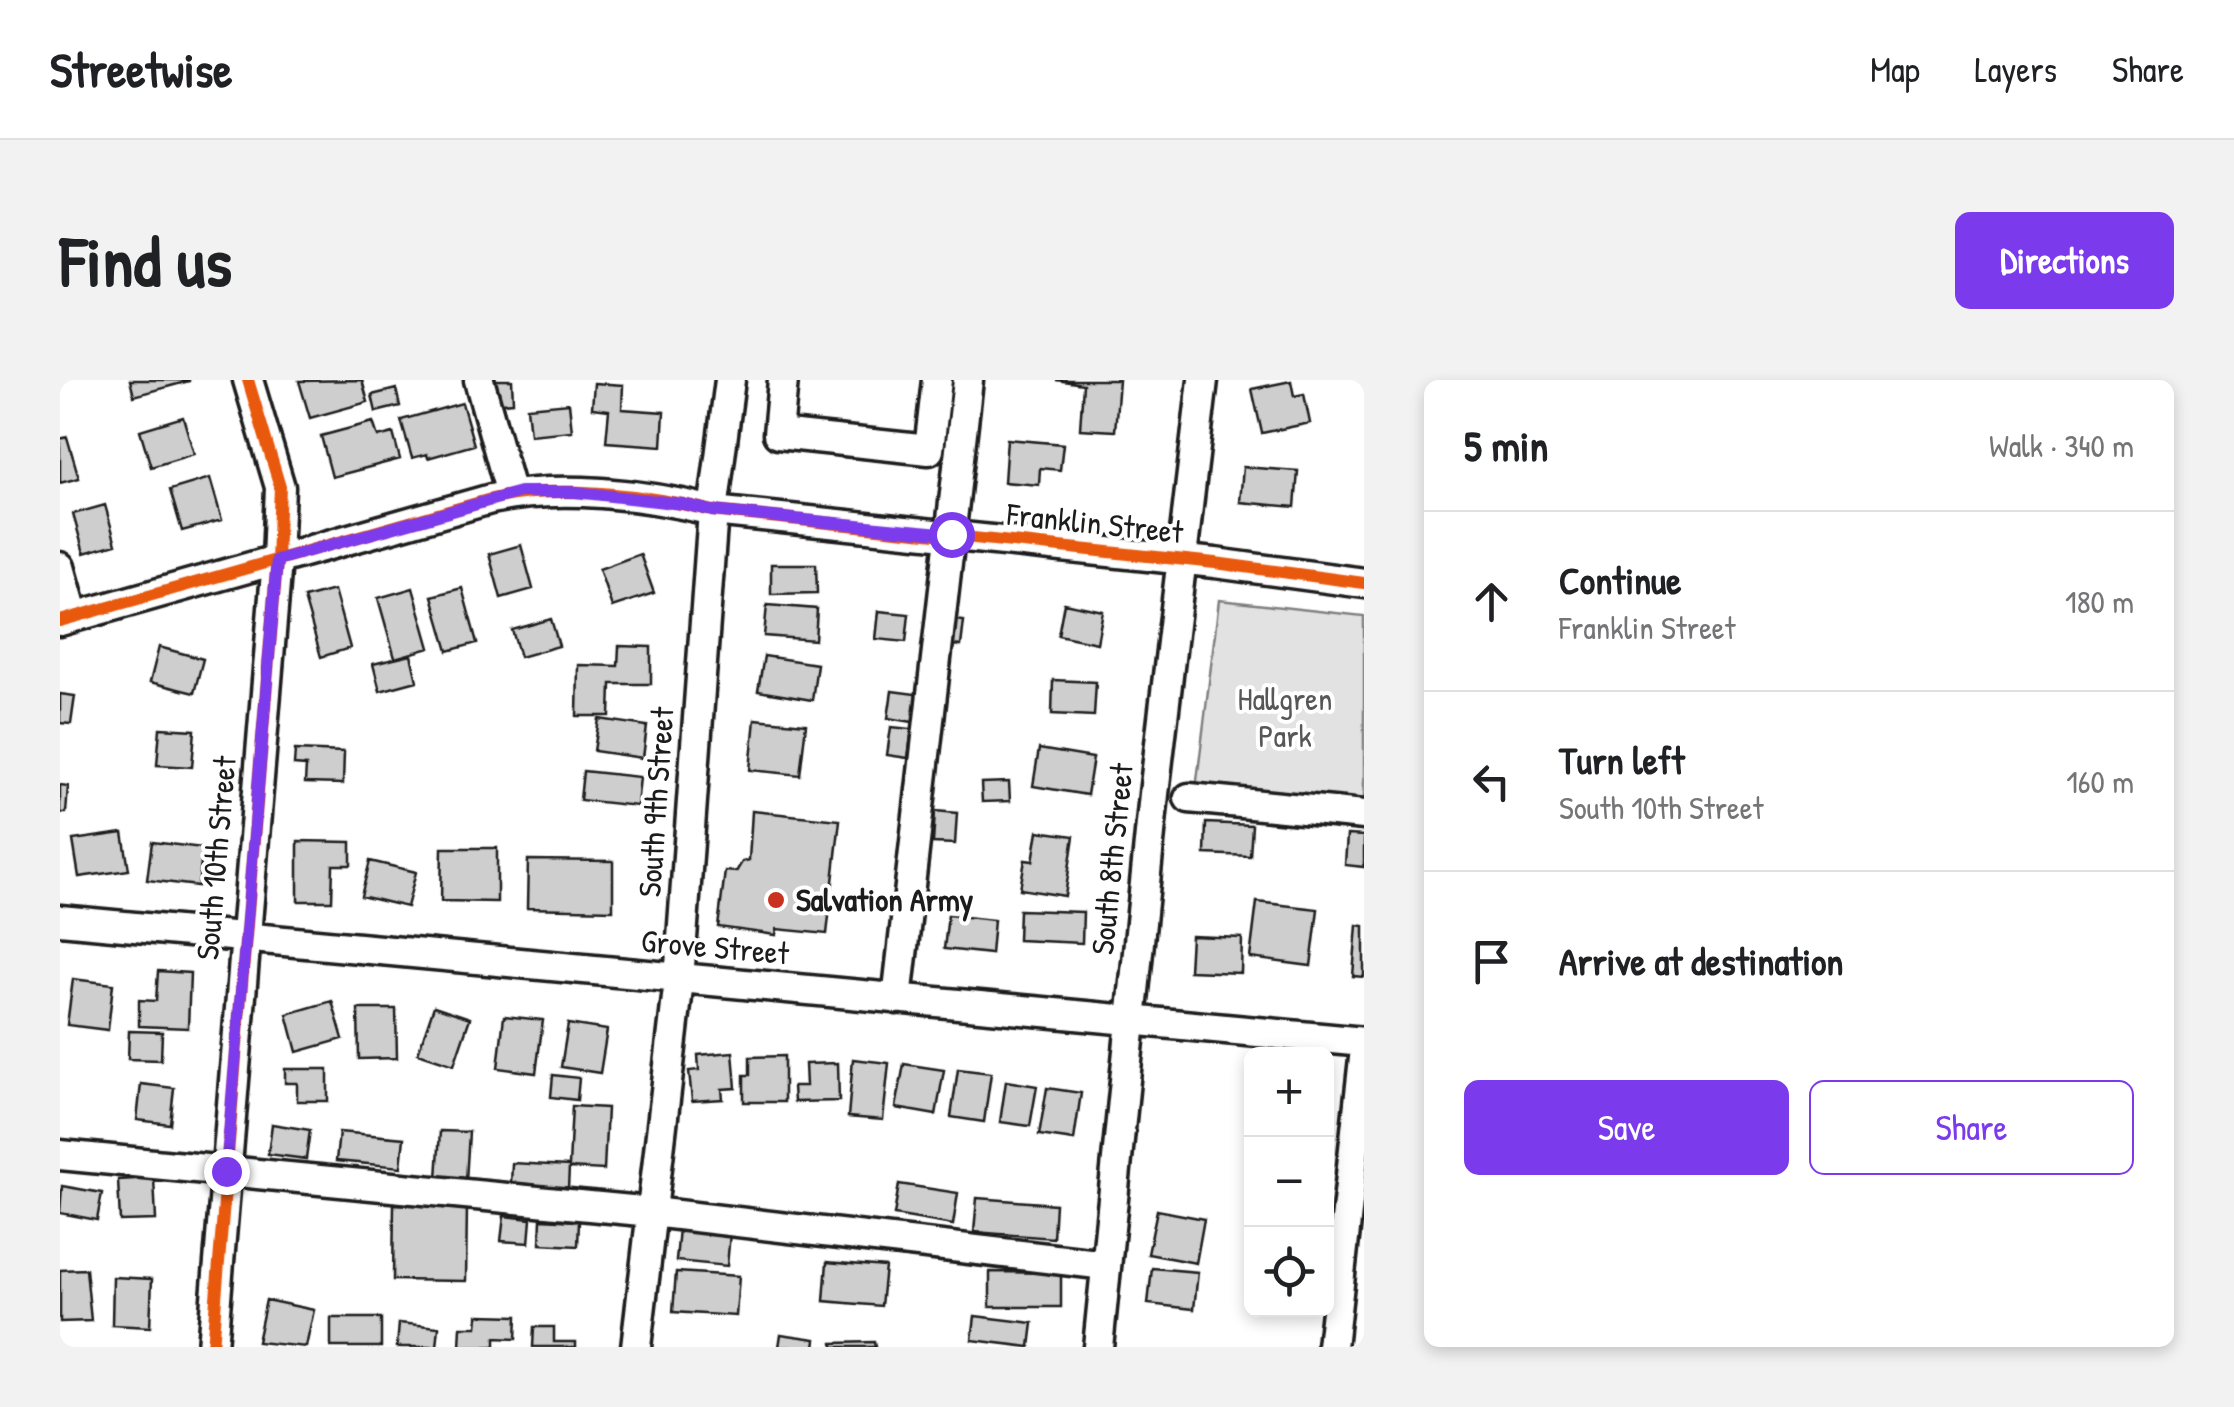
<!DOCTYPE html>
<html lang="en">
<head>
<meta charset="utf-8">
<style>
	:root { --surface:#fff; --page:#f2f2f2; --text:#202124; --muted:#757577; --line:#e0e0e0; --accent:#7c3aed }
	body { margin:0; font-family:"Patrick Hand",sans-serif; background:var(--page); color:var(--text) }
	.controls { position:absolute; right:30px; bottom:30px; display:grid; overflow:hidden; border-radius:15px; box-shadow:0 5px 15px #0003 }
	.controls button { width:90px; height:90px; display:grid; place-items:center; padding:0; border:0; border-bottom:2px solid var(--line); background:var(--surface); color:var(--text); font:50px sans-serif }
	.stop { position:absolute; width:30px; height:30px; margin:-22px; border:8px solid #7c3aed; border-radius:50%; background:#fff }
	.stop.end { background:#7c3aed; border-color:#fff; box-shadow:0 2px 10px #0008 }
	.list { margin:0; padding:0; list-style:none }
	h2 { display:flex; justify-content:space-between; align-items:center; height:130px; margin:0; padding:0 40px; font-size:42px }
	h2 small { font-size:32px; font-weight:400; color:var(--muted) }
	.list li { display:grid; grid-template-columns:65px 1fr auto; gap:30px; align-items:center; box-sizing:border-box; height:180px; padding:0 40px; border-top:2px solid var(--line) }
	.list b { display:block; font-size:38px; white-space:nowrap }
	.list p { margin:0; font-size:32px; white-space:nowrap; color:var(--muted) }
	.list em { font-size:32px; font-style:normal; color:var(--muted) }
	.actions { display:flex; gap:20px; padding:30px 40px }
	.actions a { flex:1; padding:22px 0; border:2px solid var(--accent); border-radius:15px; text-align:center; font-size:35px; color:var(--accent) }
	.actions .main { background:var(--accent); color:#fff }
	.icon { flex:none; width:55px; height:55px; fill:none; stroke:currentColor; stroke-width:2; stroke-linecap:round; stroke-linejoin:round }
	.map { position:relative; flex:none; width:1304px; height:967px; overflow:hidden; border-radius:15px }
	header { display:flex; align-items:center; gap:60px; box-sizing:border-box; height:140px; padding:0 50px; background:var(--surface); border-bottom:2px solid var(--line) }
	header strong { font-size:48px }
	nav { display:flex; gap:55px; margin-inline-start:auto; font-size:35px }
	.intro { display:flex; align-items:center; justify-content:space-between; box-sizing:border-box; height:240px; padding:0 60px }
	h1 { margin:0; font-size:70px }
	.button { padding:25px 45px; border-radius:15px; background:var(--accent); color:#fff; font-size:35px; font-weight:700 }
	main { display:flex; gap:60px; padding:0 60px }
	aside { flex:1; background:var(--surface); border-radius:15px; box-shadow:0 5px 15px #0003 }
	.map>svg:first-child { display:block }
	.green { fill:#e2e2e2; stroke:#7f7f7f; stroke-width:2.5 }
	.building { fill:#cecece; stroke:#1c1c1c; stroke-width:2.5 }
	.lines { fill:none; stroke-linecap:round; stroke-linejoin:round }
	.minor-casing { stroke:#1c1c1c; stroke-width:35 }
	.minor { stroke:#fff; stroke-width:28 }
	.cycleway-casing { stroke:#fff; stroke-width:19 }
	.cycleway { stroke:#e8590c; stroke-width:12 }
	.route { stroke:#7c3aed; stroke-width:12 }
	.poi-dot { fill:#c8321e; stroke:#fff; stroke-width:4 }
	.labels { text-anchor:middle; stroke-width:8; stroke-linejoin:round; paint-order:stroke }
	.street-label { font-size:32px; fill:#1c1c1c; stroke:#fff }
	.park-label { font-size:32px; fill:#575757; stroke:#fff }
	.poi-label { font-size:32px; font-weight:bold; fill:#1c1c1c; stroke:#fff; text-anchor:start }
</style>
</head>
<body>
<header>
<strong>Streetwise</strong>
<nav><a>Map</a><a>Layers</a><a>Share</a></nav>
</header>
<div class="intro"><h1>Find us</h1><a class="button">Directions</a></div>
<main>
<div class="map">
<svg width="1304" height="967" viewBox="0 0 1304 967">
	<rect width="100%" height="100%" fill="#fff"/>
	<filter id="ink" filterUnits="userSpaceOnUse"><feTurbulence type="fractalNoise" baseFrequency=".01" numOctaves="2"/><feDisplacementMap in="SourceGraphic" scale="20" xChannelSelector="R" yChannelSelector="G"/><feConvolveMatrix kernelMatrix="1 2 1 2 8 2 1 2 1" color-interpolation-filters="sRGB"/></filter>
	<g filter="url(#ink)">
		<!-- green -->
		<path class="green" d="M1159,220L1304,236V426L1136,409Z"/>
		<!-- building -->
		<path class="building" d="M70,0H129V1L74,16Z
			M302,0L308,22L250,38L239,1Z
			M429,0H452L453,22L430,24Z
			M996,0H1059L1055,51L1020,49L1023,4Z
			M1231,1L1234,16L1244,14L1250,43L1202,53L1192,9Z
			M534,3L563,5L562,29L604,32L602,66L546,62L549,30L532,28Z
			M336,9L340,26L316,32L312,15Z
			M402,23L414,65L368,78L367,74L352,78L341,40Z
			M509,23L512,51L470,55L467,27Z
			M123,37L134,74L91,87L80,50Z
			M313,42L318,57L333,53L340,79L272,97L261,56Z
			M7,57L19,98L0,103V59Z
			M947,59L1003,64L1000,90L980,88L979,105L944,102Z
			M1183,87L1238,91L1235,127L1180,122Z
			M150,98L162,140L122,151L110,110Z
			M45,125L56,164L24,173L13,134Z
			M461,165L473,209L441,218L429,174Z
			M580,174L594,213L552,227L539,189Z
			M711,184H756L757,213L711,214Z
			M353,208L370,268L335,278L318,218Z
			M402,208L417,263L388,271L372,216Z
			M274,210L290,268L261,277L244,218Z
			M1004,223L1043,231L1037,263L998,255Z
			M707,225L757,229L755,260L704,256Z
			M819,231L849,234L846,262L816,259Z
			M491,239L499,266L460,277L452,250Z
			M886,239L904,241L901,266L884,264Z
			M559,266L591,267V304H551L550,336H517L518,285L558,286Z
			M99,267L143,279L134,313L90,302Z
			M351,275L357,301L320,311L313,284Z
			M704,276L757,284L752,320L698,311Z
			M993,300L1036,302L1034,336L992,334Z
			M832,311L863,315L859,343L828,338Z
			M0,314L15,316L11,344L0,343Z
			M539,339L587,346L583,378L534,371Z
			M695,339L746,344L740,395L690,390Z
			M831,347L852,349L848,378L827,375Z
			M100,348L135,350L132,387L97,385Z
			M979,369L1033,378L1027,415L973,406Z
			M235,370L284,372L283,404L245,403L246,386L234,385Z
			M523,391L580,397L577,426L520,420Z
			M949,402L950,421L922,422L921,403Z
			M0,405L8,406L6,433H0Z
			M692,431L780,440L767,554L717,549L716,555L658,547L665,491L676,492L682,482L689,480Z
			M875,431L897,433L895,464L873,463Z
			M1146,443L1192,445L1190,476L1145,474Z
			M978,451L1014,456L1005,516L960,509L965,480L973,481Z
			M63,453L69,490L19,497L13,460Z
			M1287,455L1304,456V487L1285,485Z
			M238,461L291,462V485H273L272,521H238Z
			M92,462L143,468L138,506L87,500Z
			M382,468H437V522L381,521Z
			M468,480L553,481V530L467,528Z
			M310,481L356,492L347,527L301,516Z
			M1197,522L1258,529L1251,586L1190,578Z
			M959,530L1023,532L1022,563L958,560Z
			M888,535L934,540L931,574L884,569Z
			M1297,545L1304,546V597L1293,596Z
			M1131,556L1182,558L1181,593L1129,591Z
			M98,591L130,593L128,648L79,646V620L96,621Z
			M13,599L53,604L48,650L7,645Z
			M272,621L283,659L237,672L227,634Z
			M374,626L410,638L394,685L358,673Z
			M298,629H336L337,678L299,679Z
			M444,636L483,640L476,693L438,688Z
			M508,644L547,650L540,693L501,687Z
			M69,651L102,652L101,680L68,679Z
			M673,672L676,708L662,709L663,719L632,721L629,691L639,690L638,675Z
			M724,676V722H684V695H690V677Z
			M793,679L829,683L823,740L788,737Z
			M778,683L779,721L734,722L733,706H746L745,684Z
			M844,684L884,690L876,735L836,728Z
			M225,689H268V721H237V703H225Z
			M898,689L931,693L924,742L891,737Z
			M493,695L519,698L517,720L491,717Z
			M946,701L977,706L970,746L940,742Z
			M81,704L114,708L110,744L77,740Z
			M987,708L1021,713L1014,760L979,755Z
			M512,726L547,728L544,790L509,788L508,808L451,805L452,783L509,786Z
			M212,744L250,750L246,779L208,774Z
			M380,751L409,752L406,801L377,799Z
			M279,752L344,758L341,787L276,781Z
			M94,798L96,840L60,841L58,800Z
			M839,804L898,813L893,845L834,835Z
			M2,806L42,813L37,840L0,833Z
			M917,818L995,824L993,858L914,852Z
			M334,824L407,825L406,901L333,900Z
			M1097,830L1144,839L1136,883L1088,874Z
			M444,836L471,839L469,863L441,861Z
			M481,839L519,841L518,866L480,864Z
			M619,848L670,853L667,886L616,881Z
			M767,882L825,887L821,926L764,921Z
			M1092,888L1138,892L1134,929L1088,924Z
			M26,889L31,941L0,942V890Z
			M616,892L679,896L676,936L613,932Z
			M930,892L1001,893V927H930Z
			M53,897L92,899L90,947L52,945Z
			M206,920L254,930L246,967L197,962Z
			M418,935L457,936L456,959L435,958V967H400L401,947H417Z
			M915,936L973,943L970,967L912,960Z
			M271,938H321V967H271Z
			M339,943L379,947L377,967H337Z
			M474,947H494V962H516V967H473Z
			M721,954L756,959L755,967H719Z
			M814,962L815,967H773V963Z"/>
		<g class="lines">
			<!-- minor casing -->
			<g class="minor-casing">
				<path id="minor" d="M419,0L451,114
					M723,0L718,54L869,70L877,0
					M0,187L14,237
					M0,241L431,119C499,104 585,114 653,131L1155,183L1304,203
					M1129,418L1304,435
					M0,540L1304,662
					M837,619L908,0
					M0,775L592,832L1046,885
					M152,967L217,180L220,107L188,0
					M576,967L619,600L653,131L670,0
					M1038,967L1094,414L1143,0
					M1272,967L1304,678"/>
			</g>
			<!-- minor -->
			<use href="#minor" class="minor"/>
			<!-- cycleway casing -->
			<g class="cycleway-casing">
				<path id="cycleway" d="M0,241L431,119C499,104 585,114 653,131L1155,183L1304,203
					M152,967L217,180L220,107L188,0"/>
			</g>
			<!-- cycleway -->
			<use href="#cycleway" class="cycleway"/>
		</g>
	</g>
	<g class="lines" filter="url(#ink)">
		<!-- route -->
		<path class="route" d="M166,791L217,180L460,112H515L623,124L652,131L891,154"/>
	</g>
	<!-- markers -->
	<circle class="poi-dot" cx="716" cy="520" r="10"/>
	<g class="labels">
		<!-- street labels -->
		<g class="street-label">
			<text transform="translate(1035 143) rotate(6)" y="11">Franklin Street</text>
			<text transform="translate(596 422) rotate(-86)" y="11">South 9th Street</text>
			<text transform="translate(156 478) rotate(-85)" y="11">South 10th Street</text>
			<text transform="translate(1052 479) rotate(-84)" y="11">South 8th Street</text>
			<text transform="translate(655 567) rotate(5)" y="11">Grove Street</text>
		</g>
		<!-- park labels -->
		<g class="park-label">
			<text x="1225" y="330">Hallgren<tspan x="1225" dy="37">Park</tspan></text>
		</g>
		<!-- poi labels -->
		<g class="poi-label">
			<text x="736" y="531">Salvation Army</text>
		</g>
	</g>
</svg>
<div class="controls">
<button>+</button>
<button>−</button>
<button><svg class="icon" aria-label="locate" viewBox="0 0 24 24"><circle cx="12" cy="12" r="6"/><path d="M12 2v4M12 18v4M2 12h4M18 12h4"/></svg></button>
</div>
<div class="stop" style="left:891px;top:154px"></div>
<div class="stop end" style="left:166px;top:791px"></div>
</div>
<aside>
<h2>5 min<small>Walk · 340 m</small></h2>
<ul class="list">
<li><svg class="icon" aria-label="ahead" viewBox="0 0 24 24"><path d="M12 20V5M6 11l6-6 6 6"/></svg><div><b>Continue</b><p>Franklin Street</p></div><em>180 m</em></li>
<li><svg class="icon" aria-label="left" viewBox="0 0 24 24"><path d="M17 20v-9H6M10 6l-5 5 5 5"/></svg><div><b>Turn left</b><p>South 10th Street</p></div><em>160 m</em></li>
<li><svg class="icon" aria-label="arrive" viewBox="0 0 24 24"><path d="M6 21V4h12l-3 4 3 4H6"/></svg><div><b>Arrive at destination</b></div></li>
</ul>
<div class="actions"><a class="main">Save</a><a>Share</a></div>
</aside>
</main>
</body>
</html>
